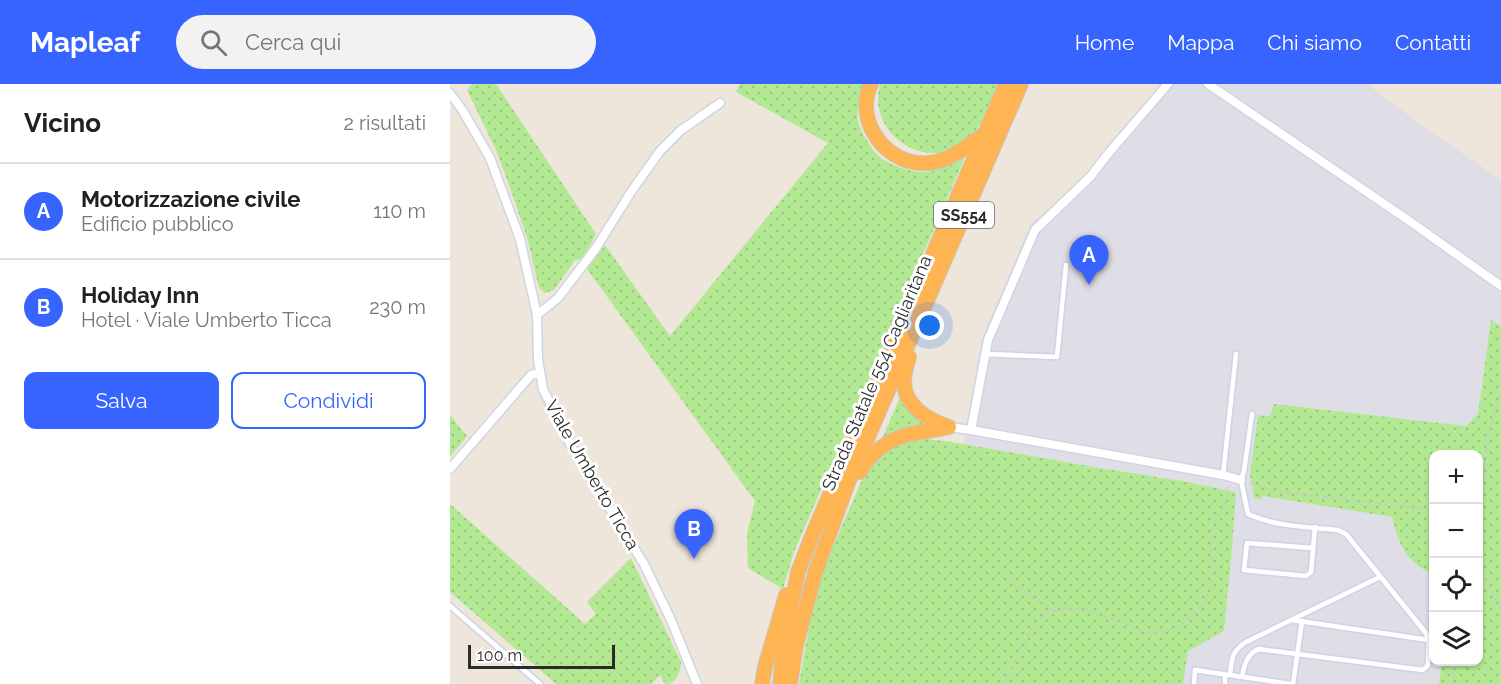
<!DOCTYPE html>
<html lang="it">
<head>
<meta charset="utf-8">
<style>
	:root { --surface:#fff; --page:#f2f2f2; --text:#202124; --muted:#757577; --line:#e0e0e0; --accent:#3763ff }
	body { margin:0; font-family:Raleway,sans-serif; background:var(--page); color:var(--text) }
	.controls { position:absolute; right:18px; bottom:18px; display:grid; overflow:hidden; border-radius:12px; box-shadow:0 2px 4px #0004 }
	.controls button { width:54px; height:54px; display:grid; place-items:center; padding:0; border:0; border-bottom:2px solid var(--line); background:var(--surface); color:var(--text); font:30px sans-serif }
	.scale { position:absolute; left:18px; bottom:15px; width:147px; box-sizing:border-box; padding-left:6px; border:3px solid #2b2b2b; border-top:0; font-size:16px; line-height:21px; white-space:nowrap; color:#2b2b2b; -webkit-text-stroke:4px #fff; paint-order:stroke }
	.you { position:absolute; left:480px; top:242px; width:21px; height:21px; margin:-15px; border:4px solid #fff; border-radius:50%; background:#1a73e8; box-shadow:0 0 0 9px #1a73e833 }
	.badge { display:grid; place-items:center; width:39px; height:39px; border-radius:50%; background:var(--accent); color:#fff; font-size:20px; font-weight:700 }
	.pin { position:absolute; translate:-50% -50px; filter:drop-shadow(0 2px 3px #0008) }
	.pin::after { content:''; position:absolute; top:32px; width:21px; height:18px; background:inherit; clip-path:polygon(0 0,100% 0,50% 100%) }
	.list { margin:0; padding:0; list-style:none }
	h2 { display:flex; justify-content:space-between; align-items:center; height:78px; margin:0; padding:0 24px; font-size:26px }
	h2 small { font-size:20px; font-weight:400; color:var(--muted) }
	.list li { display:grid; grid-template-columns:39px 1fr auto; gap:18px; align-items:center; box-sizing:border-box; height:96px; padding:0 24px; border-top:2px solid var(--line) }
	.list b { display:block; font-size:22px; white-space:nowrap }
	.list p { margin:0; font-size:20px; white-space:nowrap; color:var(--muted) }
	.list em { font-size:20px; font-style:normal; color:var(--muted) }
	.actions { display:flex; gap:12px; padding:18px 24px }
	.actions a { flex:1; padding:14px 0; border:2px solid var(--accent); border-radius:12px; text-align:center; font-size:21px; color:var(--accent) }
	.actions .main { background:var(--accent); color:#fff }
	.icon { flex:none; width:33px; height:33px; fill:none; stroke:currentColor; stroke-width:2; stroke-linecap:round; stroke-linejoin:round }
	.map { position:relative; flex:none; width:1051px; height:600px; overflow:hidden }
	header { display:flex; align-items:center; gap:36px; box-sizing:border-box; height:84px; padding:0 30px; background:var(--accent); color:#fff }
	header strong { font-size:28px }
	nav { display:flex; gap:33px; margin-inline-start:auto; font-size:21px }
	.search { width:420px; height:54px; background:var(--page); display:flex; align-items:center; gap:15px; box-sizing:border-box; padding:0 21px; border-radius:33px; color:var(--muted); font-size:22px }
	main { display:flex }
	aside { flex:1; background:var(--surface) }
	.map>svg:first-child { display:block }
	.industrial { fill:#dfdde6 }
	.green { fill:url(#green-dots) }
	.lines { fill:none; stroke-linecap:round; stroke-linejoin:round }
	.service-casing { stroke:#d0d5e5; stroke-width:8 }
	.minor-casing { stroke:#d0d5e5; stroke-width:11 }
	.trunk-casing { stroke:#c8c8c8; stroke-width:16 }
	.path { stroke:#c8c8c8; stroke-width:1.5; stroke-dasharray:4.5 3; stroke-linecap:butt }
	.service { stroke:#fff; stroke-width:4.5 }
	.minor { stroke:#fff; stroke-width:8 }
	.trunk { stroke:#feb453; stroke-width:14 }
	.labels { text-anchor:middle; stroke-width:6; stroke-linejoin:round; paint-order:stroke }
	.shield { fill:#fff; stroke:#6b6b6b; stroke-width:1.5 }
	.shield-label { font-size:16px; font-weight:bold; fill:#2b2b2b }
	.street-label { font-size:18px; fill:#2b2b2b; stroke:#fff }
</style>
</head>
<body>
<header>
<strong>Mapleaf</strong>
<div class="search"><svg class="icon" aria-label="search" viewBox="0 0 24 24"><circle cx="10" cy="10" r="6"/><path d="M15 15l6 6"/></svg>Cerca qui</div>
<nav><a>Home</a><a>Mappa</a><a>Chi siamo</a><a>Contatti</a></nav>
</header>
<main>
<aside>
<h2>Vicino<small>2 risultati</small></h2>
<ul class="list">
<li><span class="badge">A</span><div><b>Motorizzazione civile</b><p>Edificio pubblico</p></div><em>110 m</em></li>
<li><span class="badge">B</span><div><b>Holiday Inn</b><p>Hotel · Viale Umberto Ticca</p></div><em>230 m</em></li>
</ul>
<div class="actions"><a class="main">Salva</a><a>Condividi</a></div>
</aside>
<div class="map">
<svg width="1051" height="600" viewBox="0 0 1051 600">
	<defs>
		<pattern id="green-dots" width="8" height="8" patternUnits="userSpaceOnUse" patternTransform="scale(1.5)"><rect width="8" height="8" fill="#b3e993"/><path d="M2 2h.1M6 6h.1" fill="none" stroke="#9ac87f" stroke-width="1.8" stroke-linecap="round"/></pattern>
	</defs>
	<rect width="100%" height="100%" fill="#eee5db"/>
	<!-- industrial -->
	<path class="industrial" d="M716,0H917L981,48L1051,96V242L1041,237L1028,330L1016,342L824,320L820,332L808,331L800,391L804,414L810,415L813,412L942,433L949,459L955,468L972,485L983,491L984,578H992L989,600H733L738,567L774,547L782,465L785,408L732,397L644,383L514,360L528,274L535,247L581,139L600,123L634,93L678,39Z"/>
	<!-- green -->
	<path class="green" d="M22,0H46L146,150L140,162L131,175L125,176L104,206L95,209L89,204L78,157L62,109L46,66L17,6Z
		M290,0H414C410,11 406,25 408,36C410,46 421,65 429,72C438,81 463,89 476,88C488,87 504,78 515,73L344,468L333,505L298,484L297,449L305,417L137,185L155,161L220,252L378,59L286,8Z
		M430,0H549C541,19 533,41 518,56C478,91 416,50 430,0Z
		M1041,236L1051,242V600H989L992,578H1028V370H984L983,491C956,477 949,462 942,433L813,412L810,415L804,414L800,391L808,331L820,332L824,320L1016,342L1028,330Z
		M452,309L486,340L430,359Z
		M0,331L17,352L0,373Z
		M476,355L502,358L644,383L732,397L786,408L782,465L774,547L738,567L733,600H349L359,542L370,493L417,384L436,367L452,359Z
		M0,420L135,540L146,530L137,518L181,474L231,578C231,588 226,600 215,600L210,591L201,600H106L0,508Z"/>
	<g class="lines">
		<!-- service casing -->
		<g class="service-casing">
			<path id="service" d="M535,270L607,273L616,181
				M773,391L786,270
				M863,464L797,459L794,486L856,492L861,488L865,443
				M0,522L90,600
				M842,536L979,556
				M780,591C782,575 781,568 796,558L930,493
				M792,593C794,582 797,569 809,565L973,586L978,581L979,556L976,549L896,450L888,446C859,443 826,443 798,430L791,396L794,387L802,330
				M744,600L745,586L840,600
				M775,600V591
				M843,600L852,537"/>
		</g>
		<!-- minor casing -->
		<g class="minor-casing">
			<path id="minor" d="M758,0L958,136L1051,202
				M0,9L13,27L40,74L70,155L87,231L88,276L93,305L120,360L194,480L221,536L247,600
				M87,231L108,214L146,164L181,108L210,67L230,47L270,19
				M499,343L521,346L538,256L585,146L641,92L657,71L718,0
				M521,346L773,391L791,396
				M0,385L81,291L90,289"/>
		</g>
		<!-- trunk casing -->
		<g class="trunk-casing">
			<path id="trunk" d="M421,0C403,38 438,83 478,79C501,77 518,61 536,49
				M459,273C457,281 454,289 454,297C454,322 478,336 499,343
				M410,388C419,369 441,354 461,350C474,347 487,346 499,343
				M312,600L315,583L336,511
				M330,600L334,560L348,488L362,452L556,0
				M340,600L346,562L365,489L398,399L571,0"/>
		</g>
		<!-- path -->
		<path class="path" d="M800,399L823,407L984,426
			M1028,403L1037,388L1036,357L1049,315L1051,311
			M1028,481L1051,525
			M550,491L603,527
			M554,600L572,562L586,538L597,529L616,524L641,527L695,548L706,549L716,548L737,537L755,518L759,506L762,494L761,454L765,438L777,415L778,403
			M1003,600L1005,578"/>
		<!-- service -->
		<use href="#service" class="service"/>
		<!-- minor -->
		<use href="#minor" class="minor"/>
		<!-- trunk -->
		<use href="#trunk" class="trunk"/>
	</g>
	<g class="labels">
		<!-- shield labels -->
		<rect class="shield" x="484" y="118" width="60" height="26" rx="4.5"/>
		<g class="shield-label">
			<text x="514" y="137">SS554</text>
		</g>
		<!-- street labels -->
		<g class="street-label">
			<text transform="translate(427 289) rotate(-67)" y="6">Strada Statale 554 Cagliaritana</text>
			<text transform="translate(142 391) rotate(60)" y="6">Viale Umberto Ticca</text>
		</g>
	</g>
</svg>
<div class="controls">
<button>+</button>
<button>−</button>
<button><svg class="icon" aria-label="locate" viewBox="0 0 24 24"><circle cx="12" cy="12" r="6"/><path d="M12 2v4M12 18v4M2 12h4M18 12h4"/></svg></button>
<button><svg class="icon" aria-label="layers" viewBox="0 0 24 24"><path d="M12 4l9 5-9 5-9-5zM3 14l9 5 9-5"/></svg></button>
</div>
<div class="scale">100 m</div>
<div class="you"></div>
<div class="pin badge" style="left:639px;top:201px">A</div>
<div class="pin badge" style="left:244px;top:475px">B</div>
</div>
</main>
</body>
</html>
